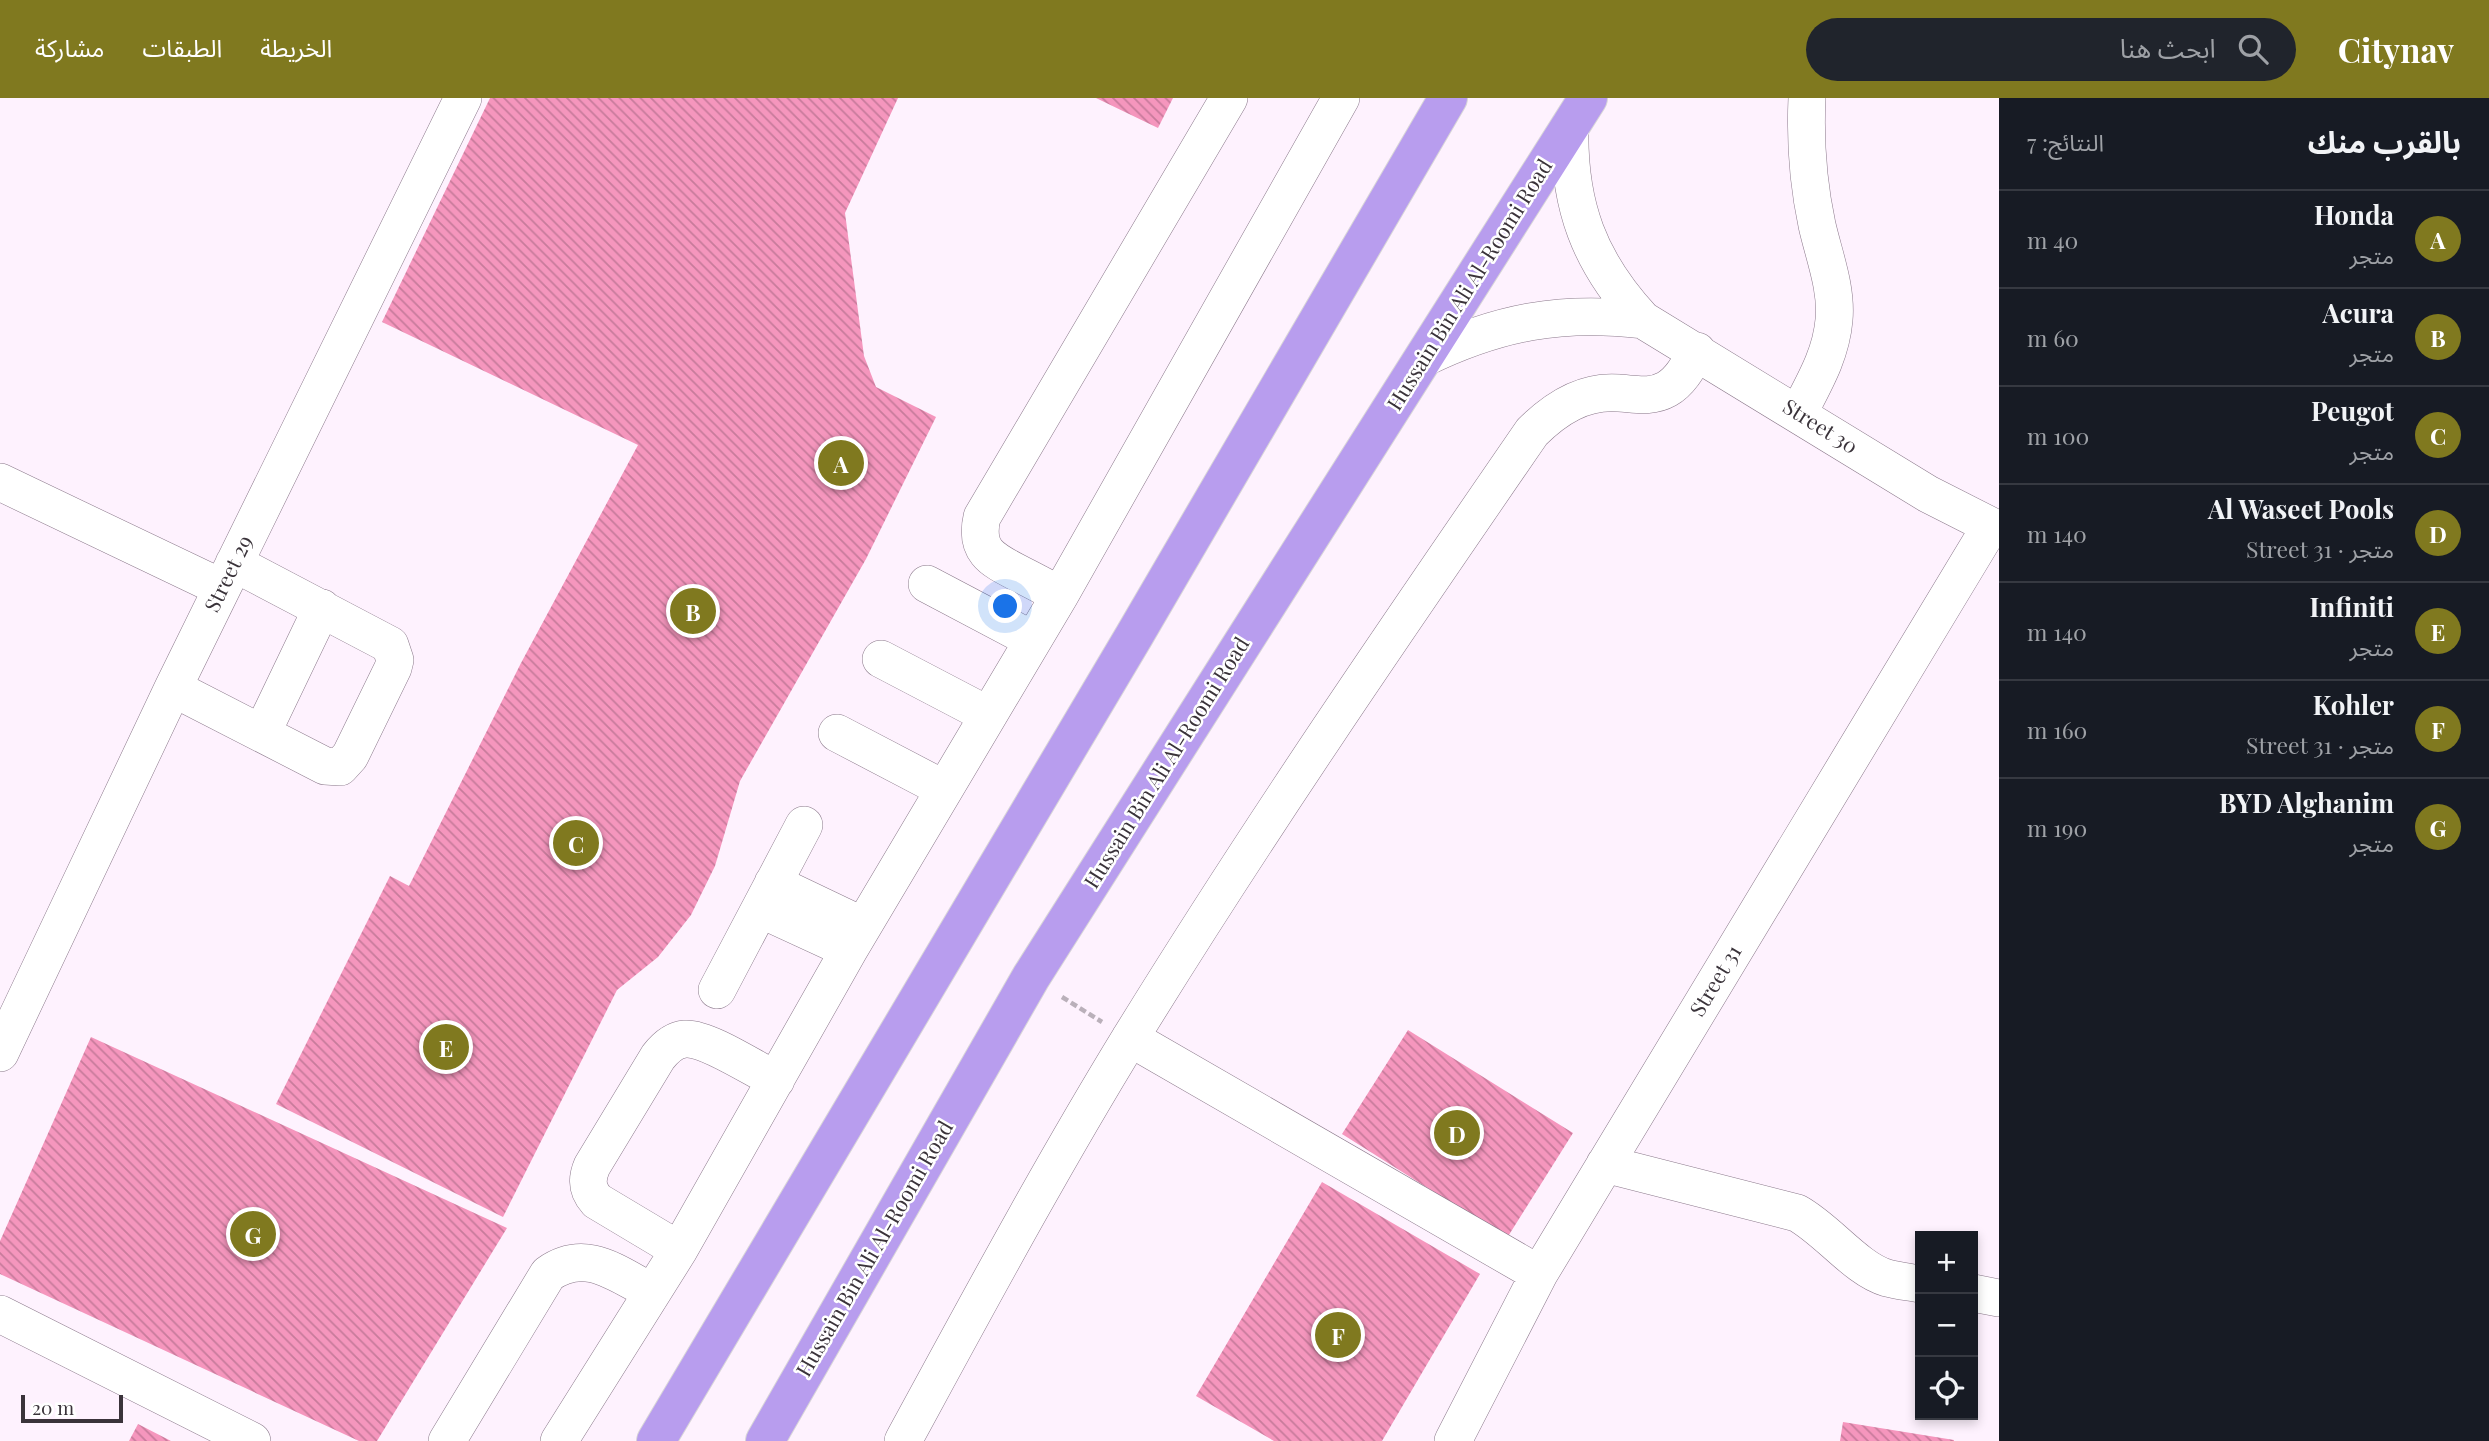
<!DOCTYPE html>
<html lang="ar">
<head>
<meta charset="utf-8">
<style>
	:root { --surface:#171b24; --page:#20242c; --text:#f1f3f6; --muted:#9ea1a6; --line:#363941; --accent:#80791f }
	body { margin:0; font-family:"Playfair Display","Noto Sans Arabic",serif; background:var(--page); color:var(--text); direction:rtl }
	.controls { position:absolute; right:21px; bottom:21px; display:grid; overflow:hidden; border-radius:0px; box-shadow:0 4px 10px #0003 }
	.controls button { width:63px; height:63px; display:grid; place-items:center; padding:0; border:0; border-bottom:2px solid var(--line); background:var(--surface); color:var(--text); font:35px sans-serif }
	.scale { position:absolute; left:21px; bottom:18px; width:102px; box-sizing:border-box; padding-left:7px; border:4px solid #3a333a; border-top:0; font-size:19px; line-height:24px; white-space:nowrap; color:#3a333a; -webkit-text-stroke:5px #fff; paint-order:stroke }
	.you { position:absolute; left:1006px; top:509px; width:24px; height:24px; margin:-18px; border:5px solid #fff; border-radius:50%; background:#1a73e8; box-shadow:0 0 0 10px #1a73e833 }
	.badge { display:grid; place-items:center; width:46px; height:46px; border-radius:50%; background:var(--accent); color:#fff; font-size:23px; font-weight:700 }
	.pin { position:absolute; translate:-50% -50%; border:4px solid #fff; box-shadow:0 2px 7px #0006 }
	.list { margin:0; padding:0; list-style:none }
	h2 { display:flex; justify-content:space-between; align-items:center; height:91px; margin:0; padding:0 28px; font-size:30px }
	h2 small { font-size:23px; font-weight:400; color:var(--muted) }
	.list li { display:grid; grid-template-columns:46px 1fr auto; gap:21px; align-items:center; box-sizing:border-box; height:98px; padding:0 28px; border-top:2px solid var(--line) }
	.list b { display:block; font-size:26px; white-space:nowrap }
	.list p { margin:0; font-size:23px; white-space:nowrap; color:var(--muted) }
	.list em { font-size:23px; font-style:normal; color:var(--muted) }
	.icon { flex:none; width:38px; height:38px; fill:none; stroke:currentColor; stroke-width:2; stroke-linecap:round; stroke-linejoin:round }
	.map { position:relative; flex:none; width:1999px; height:1343px; overflow:hidden; direction:ltr }
	header { display:flex; align-items:center; gap:42px; box-sizing:border-box; height:98px; padding:0 35px; background:var(--accent); color:#fff }
	header strong { font-size:33px }
	nav { display:flex; gap:38px; margin-inline-start:auto; font-size:24px }
	.search { width:490px; height:63px; background:var(--page); display:flex; align-items:center; gap:18px; box-sizing:border-box; padding:0 24px; border-radius:38px; color:var(--muted); font-size:26px }
	main { display:flex }
	aside { flex:1; background:var(--surface) }
	.map>svg:first-child { display:block }
	.building { fill:url(#building-back-hatch) }
	.lines { fill:none; stroke-linecap:round; stroke-linejoin:round }
	.minor-casing { stroke:#8b798b; stroke-width:38 }
	.highway-casing { stroke:#d8d6d8; stroke-width:40 }
	.path { stroke:#bab0ba; stroke-width:4.5; stroke-dasharray:7 3.5; stroke-linecap:butt }
	.minor { stroke:#fff; stroke-width:37 }
	.highway { stroke:#b89dee; stroke-width:38 }
	.labels { text-anchor:middle; stroke-width:5; stroke-linejoin:round; paint-order:stroke }
	.street-label { font-size:21px; fill:#3a333a; stroke:#fff }
</style>
</head>
<body>
<header>
<strong>Citynav</strong>
<div class="search"><svg class="icon" aria-label="search" viewBox="0 0 24 24"><circle cx="10" cy="10" r="6"/><path d="M15 15l6 6"/></svg>ابحث هنا</div>
<nav><a>الخريطة</a><a>الطبقات</a><a>مشاركة</a></nav>
</header>
<main>
<aside>
<h2>بالقرب منك<small>النتائج: 7</small></h2>
<ul class="list">
<li><span class="badge">A</span><div><b>Honda</b><p>متجر</p></div><em>40 m</em></li>
<li><span class="badge">B</span><div><b>Acura</b><p>متجر</p></div><em>60 m</em></li>
<li><span class="badge">C</span><div><b>Peugot</b><p>متجر</p></div><em>100 m</em></li>
<li><span class="badge">D</span><div><b>Al Waseet Pools</b><p>متجر · Street 31</p></div><em>140 m</em></li>
<li><span class="badge">E</span><div><b>Infiniti</b><p>متجر</p></div><em>140 m</em></li>
<li><span class="badge">F</span><div><b>Kohler</b><p>متجر · Street 31</p></div><em>160 m</em></li>
<li><span class="badge">G</span><div><b>BYD Alghanim</b><p>متجر</p></div><em>190 m</em></li>
</ul>
</aside>
<div class="map">
<svg width="1999" height="1343" viewBox="0 0 1999 1343">
	<defs>
		<pattern id="building-back-hatch" width="6" height="6" patternUnits="userSpaceOnUse" patternTransform="scale(1.75)"><rect width="6" height="6" fill="#f596bd"/><path d="M-1 5l2 2M0 0l6 6M5-1l2 2" fill="none" stroke="#c77b9b"/></pattern>
	</defs>
	<rect width="100%" height="100%" fill="#fef2fe"/>
	<!-- building -->
	<path class="building" d="M490,0H898L845,115L864,258L876,289L936,319L866,461L740,683L715,768L691,817L658,859L617,892L503,1119L276,1006L390,778L409,788L521,565L638,347L382,224Z
		M1096,0H1173L1158,30Z
		M1408,932L1573,1035L1507,1140L1342,1036Z
		M91,939L507,1130L377,1343H359L0,1176V1143Z
		M1322,1084L1480,1176L1382,1343H1274L1196,1298Z
		M1843,1324L1954,1342V1343H1840Z
		M138,1326L171,1343H129Z"/>
	<g class="lines">
		<!-- minor casing -->
		<g class="minor-casing">
			<path id="minor" d="M1570,28C1568,107 1589,164 1643,222L1928,396L1999,432
				M1424,260C1498,224 1562,212 1643,222
				M1798,316C1814,285 1831,257 1834,222C1837,190 1824,158 1817,127C1808,85 1805,43 1807,0
				M0,384L222,490
				M927,486L1033,542
				M1060,497C1047,490 1034,483 1020,476C993,462 974,454 982,419L1229,0
				M881,561L988,617
				M173,590L325,668L340,669L350,658L393,570L395,562L390,547L234,465
				M262,635L322,510
				M837,635L944,691
				M773,785L863,828
				M760,811L849,852
				M717,892L804,727
				M1130,940L1539,1176
				M0,955L173,590L463,0
				M1605,1066L1797,1115C1828,1132 1856,1171 1887,1180C1898,1183 1910,1184 1920,1186
				M679,1152L597,1103C587,1092 586,1082 592,1068L658,959C665,950 673,942 685,941C706,939 756,972 776,982
				M1973,1195L1999,1200
				M0,1216L252,1343
				M447,1343L548,1176C586,1149 617,1176 652,1194
				M559,1343L679,1152L849,852L1060,497L1341,0
				M903,1343C977,1207 1051,1069 1132,937C1259,731 1395,533 1532,334C1556,310 1584,292 1619,295C1636,296 1651,300 1667,291C1681,283 1689,267 1697,253
				M1453,1343L1539,1176L1990,429"/>
		</g>
		<!-- highway casing -->
		<g class="highway-casing">
			<path id="highway" d="M656,1343L1134,538L1448,0
				M765,1343L1031,879L1588,0"/>
		</g>
		<!-- path -->
		<path class="path" d="M1062,899L1102,924"/>
		<!-- minor -->
		<use href="#minor" class="minor"/>
		<!-- highway -->
		<use href="#highway" class="highway"/>
	</g>
	<g class="labels">
		<!-- street labels -->
		<g class="street-label">
			<text transform="translate(1470 187) rotate(-58)" y="7">Hussain Bin Ali Al-Roomi Road</text>
			<text transform="translate(1820 329) rotate(32)" y="7">Street 30</text>
			<text transform="translate(229 476) rotate(-64)" y="7">Street 29</text>
			<text transform="translate(1167 665) rotate(-58)" y="7">Hussain Bin Ali Al-Roomi Road</text>
			<text transform="translate(1716 883) rotate(-59)" y="7">Street 31</text>
			<text transform="translate(875 1151) rotate(-60)" y="7">Hussain Bin Ali Al-Roomi Road</text>
		</g>
	</g>
</svg>
<div class="controls">
<button>+</button>
<button>−</button>
<button><svg class="icon" aria-label="locate" viewBox="0 0 24 24"><circle cx="12" cy="12" r="6"/><path d="M12 2v4M12 18v4M2 12h4M18 12h4"/></svg></button>
</div>
<div class="scale">20 m</div>
<div class="you"></div>
<div class="pin badge" style="left:841px;top:365px">A</div>
<div class="pin badge" style="left:693px;top:513px">B</div>
<div class="pin badge" style="left:576px;top:745px">C</div>
<div class="pin badge" style="left:1457px;top:1035px">D</div>
<div class="pin badge" style="left:446px;top:949px">E</div>
<div class="pin badge" style="left:1338px;top:1237px">F</div>
<div class="pin badge" style="left:253px;top:1136px">G</div>
</div>
</main>
</body>
</html>
